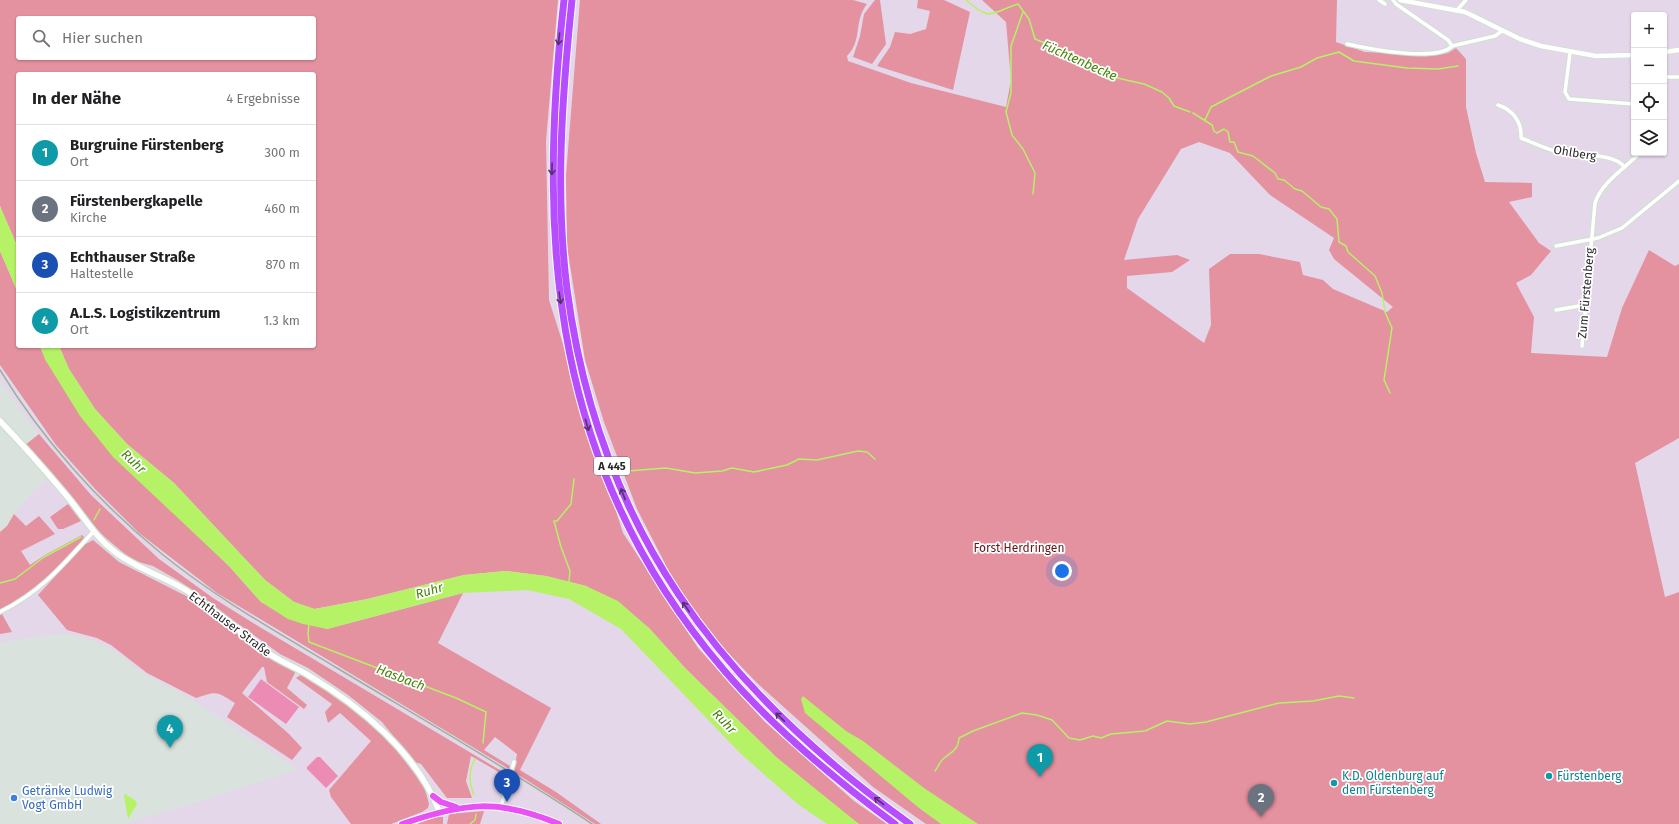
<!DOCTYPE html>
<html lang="de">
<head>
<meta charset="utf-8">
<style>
	:root { --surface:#fff; --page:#f6f6f6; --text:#202124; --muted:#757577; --line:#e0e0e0; --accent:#0b8043 }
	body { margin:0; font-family:"Fira Sans",sans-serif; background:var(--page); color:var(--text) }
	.controls { position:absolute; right:12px; top:12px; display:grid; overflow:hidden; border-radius:4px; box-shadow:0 1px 3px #0004 }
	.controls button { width:36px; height:36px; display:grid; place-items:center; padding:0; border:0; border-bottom:1px solid var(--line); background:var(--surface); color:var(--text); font:20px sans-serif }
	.you { position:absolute; left:1062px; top:571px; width:14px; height:14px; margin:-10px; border:3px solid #fff; border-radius:50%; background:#1a73e8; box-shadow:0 0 0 6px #1a73e833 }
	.badge { display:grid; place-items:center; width:26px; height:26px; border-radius:50%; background:var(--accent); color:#fff; font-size:13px; font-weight:700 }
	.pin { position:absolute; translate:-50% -33px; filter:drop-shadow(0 1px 2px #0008) }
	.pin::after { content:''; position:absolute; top:21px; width:14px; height:12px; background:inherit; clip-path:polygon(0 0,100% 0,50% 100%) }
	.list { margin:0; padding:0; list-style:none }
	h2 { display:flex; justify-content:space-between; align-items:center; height:52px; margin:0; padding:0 16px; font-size:17px }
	h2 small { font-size:13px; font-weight:400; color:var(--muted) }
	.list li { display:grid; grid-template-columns:26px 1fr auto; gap:12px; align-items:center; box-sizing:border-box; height:56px; padding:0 16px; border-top:1px solid var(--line) }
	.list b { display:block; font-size:15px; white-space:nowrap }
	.list p { margin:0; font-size:13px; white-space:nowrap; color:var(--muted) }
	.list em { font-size:13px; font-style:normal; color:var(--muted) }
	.icon { flex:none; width:22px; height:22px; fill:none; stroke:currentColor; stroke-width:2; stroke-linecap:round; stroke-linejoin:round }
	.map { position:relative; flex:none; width:1679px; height:824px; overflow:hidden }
	.search { position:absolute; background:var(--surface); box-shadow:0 1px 3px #0004; left:16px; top:16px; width:300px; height:44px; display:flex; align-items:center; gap:10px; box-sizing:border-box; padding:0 14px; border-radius:4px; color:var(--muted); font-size:15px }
	.panel { position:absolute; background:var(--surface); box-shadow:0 1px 3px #0004; left:16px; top:72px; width:300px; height:276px; border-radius:4px }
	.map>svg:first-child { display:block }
	.industrial { fill:#d9e2dd }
	.green { fill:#e491a0; fill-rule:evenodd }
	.pitch { fill:#ec8cb4 }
	.water { fill:#b6f265 }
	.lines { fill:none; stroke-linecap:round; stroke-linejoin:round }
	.stream { stroke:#b6f265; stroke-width:1.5 }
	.minor-casing { stroke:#cde1cd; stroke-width:5.5 }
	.tertiary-casing { stroke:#cde1cd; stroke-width:6 }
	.secondary-casing { stroke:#cde1cd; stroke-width:8 }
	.primary-casing { stroke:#fff; stroke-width:8 }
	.motorway-casing { stroke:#fff; stroke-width:9 }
	.minor { stroke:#fff; stroke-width:3.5 }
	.tertiary { stroke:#fff; stroke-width:4.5 }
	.secondary { stroke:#fff; stroke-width:5.5 }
	.primary { stroke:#e852f5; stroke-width:6 }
	.motorway { stroke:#b64eff; stroke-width:7 }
	.rail { stroke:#9ab29b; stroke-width:1.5 }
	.oneway { stroke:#523368 }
	.culture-dot { fill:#0f9aa8; stroke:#fff; stroke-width:1.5 }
	.shop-dot { fill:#3f7fe0; stroke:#fff; stroke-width:1.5 }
	.labels { text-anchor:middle; stroke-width:3.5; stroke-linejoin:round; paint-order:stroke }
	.shield { fill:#fff; stroke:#686868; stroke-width:1 }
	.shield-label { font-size:11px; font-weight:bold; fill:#272727 }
	.street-label { font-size:12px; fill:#272727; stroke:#fff }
	.park-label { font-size:12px; fill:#64161a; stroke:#fff }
	.culture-label { font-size:12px; fill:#0d838f; stroke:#fff; text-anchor:start }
	.shop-label { font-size:12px; fill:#366cbe; stroke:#fff; text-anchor:start }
	.water-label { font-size:13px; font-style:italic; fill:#47850a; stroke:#fff }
</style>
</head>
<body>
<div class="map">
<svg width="1679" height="824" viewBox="0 0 1679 824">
	<rect width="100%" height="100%" fill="#e5d7ea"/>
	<!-- industrial -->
	<path class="industrial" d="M0,380L21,411L39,434L25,445L0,420Z
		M0,425L49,478L33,491L14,514L7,526L0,532Z
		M58,633L80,636L105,646L121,655L141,672L191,699L297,769L295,771L126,824H0V643Z"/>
	<!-- green -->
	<path class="green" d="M0,0H558L546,141L549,300L623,533L698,648L764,721L854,801L887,824H859L854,821L776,757L686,669L649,628L586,586L546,576L505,571L464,575L367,599L314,609L294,602L265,580L174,483L127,444L95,409L69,369L59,346H314V74H18V248L0,206ZM18,18H314V58H18Z
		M580,0H853L867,4C853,22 863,40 847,56L848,61L911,83L1006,107L1011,80L1006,22L982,0H1337L1336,42L1365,52L1437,55L1448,53L1456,48L1466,59V107L1476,153L1485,182L1532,183V197L1509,202L1539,243L1551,251L1531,275L1516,283L1534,317L1531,353L1607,357L1622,308L1649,250L1675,266L1679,264V438L1635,463L1665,597L1679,592V824H926L873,787L756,682L712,636L674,581L637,509L604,422L585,360L567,246L566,175ZM1199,142L1230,153L1270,195L1334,238L1329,250L1334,259L1393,307L1387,312L1333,289L1323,280L1303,275L1300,262L1259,254H1230L1209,269L1211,325L1204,343L1127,288V276L1172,272L1190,260L1177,255L1124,260L1138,219L1181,149Z
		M875,0H880L886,44L872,64L853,57L860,36L864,14Z
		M918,0H944L970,12L953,90L877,66L890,47L895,32L910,34L926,29L930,11L917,8Z
		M0,251L18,293V346H40L46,361L180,519L229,566L261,602L327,629L463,593L438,643L551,708L520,770L556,792L601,824H595L514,772L517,754L495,737L484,750L510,766L509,769L217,593L139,533L96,490L56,445L0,365Z
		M39,434L91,495L159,559L213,598L263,629L503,772L502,774L471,756L466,781L472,798H447L421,764L414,762L382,722L348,695L308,668L280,654L179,581L153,566L132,560L95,529L70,497L25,445Z
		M68,504L81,521L63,529H58L50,517Z
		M14,514L26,526L39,516L55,534L21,551L30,565L45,555L82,535L84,537C80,545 73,552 67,559C45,582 28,595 0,610V532L7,526Z
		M93,540L119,562L190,598L270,657L294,670L295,673L287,688L307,705L304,709L267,682L264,667H262L242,693L289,734L302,748L292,760L227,717L235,703C216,691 217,691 196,698L147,673L111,645L97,638L67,630L38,595L84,545Z
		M2,614L12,632L0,634V615Z
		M302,674L348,705L384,734L424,786L429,804L428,808L422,812L391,824H351L331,797L329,790L371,741L340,713L328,723L325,712L332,704L296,678Z
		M484,811L480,824H447L449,814Z
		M436,817H443V824H417Z"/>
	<!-- pitch -->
	<path class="pitch" d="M261,679L299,707L286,724L248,697Z
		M317,757H320L338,776L326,788L307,769V767Z"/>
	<!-- water -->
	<path class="water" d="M0,206L18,248V293L0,251Z
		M40,346H59L69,369L95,409L127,444L174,483L265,580L294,602L315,609L368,599L464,575L505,571L546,576L586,586L618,601L649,628L686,669L776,757L859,824H827L799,805L740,753L621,629L569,599L527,590L463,593L327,629L303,624L288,619L261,602L229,566L113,457L80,416L46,361Z
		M803,696L846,731L863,741L924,788L978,824H941L919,808L805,713L801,699Z
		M125,794L136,801L137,804L128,819L124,795Z"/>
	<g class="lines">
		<!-- stream -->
		<path class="stream" d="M966,0C991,22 990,13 1018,4L1029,19L1035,39L1064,51L1113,77L1144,84L1162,92L1169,98L1174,106L1190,112
			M1023,12L1011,46V93L1006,112L1012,135L1023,149L1035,173L1033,194
			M1193,113L1212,125L1214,131L1217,133L1224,129L1228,132L1230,142H1234L1238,152L1253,156L1275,173L1278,179L1284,180L1295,189L1302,191L1321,207L1329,209L1337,219L1339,242L1346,246L1348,252L1375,276L1382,293L1385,312L1392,328L1384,380L1390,393
			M1205,120L1211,107L1271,76L1301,67L1317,58L1339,52L1354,61L1407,68L1438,69L1458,66
			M628,471L666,468L695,473L722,471L732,468L754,472L787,465L799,459L817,460L858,451L867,452L875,459
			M94,520L100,509
			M569,582L570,571L561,547L554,521H557L571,504L574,479
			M0,583L15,579L44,557L81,537
			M309,624L308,633L309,642L456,698L486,712L483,743
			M1280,703L1313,701L1339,696L1354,698
			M935,771C938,767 940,762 943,759C951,752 958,751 959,738L973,731L1022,713L1037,715L1052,720L1069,738L1080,740L1093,736L1101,738L1111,734L1145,731L1167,721L1190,724L1206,722L1279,703
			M474,795C469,783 468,771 475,759
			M470,824L475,820L476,814"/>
		<!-- minor casing -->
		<g class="minor-casing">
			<path id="minor" d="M1379,0L1385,4
				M1393,0L1396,4L1448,40L1452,46L1495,36L1502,31
				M1457,10L1466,0
				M1347,44C1369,49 1437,62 1452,46
				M1570,53L1565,92L1569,99L1634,104
				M1664,77H1679
				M1498,105C1513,110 1522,122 1521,138C1534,143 1548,150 1562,153C1582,158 1610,151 1625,167
				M1556,246L1598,238L1622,228L1679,181
				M1556,310L1585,305
				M1582,346L1595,203C1602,182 1625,168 1640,153
				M0,612C41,592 63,565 93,532
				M501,807L514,762"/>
		</g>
		<!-- tertiary casing -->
		<g class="tertiary-casing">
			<path id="tertiary" d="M1400,0L1465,12L1520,39L1541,46L1596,56L1634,55
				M1664,52L1679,50"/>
		</g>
		<!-- secondary casing -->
		<g class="secondary-casing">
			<path id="secondary" d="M0,421C23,445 45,470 66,495C83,515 94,536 115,552C136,568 162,576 184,589C214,608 240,633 268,653C281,662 295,667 308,675C360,706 417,753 439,811"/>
		</g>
		<!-- primary casing -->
		<g class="primary-casing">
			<path id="primary" d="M433,796L441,802L456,807
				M402,824C463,803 498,798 559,824"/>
		</g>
		<!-- motorway casing -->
		<g class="motorway-casing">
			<path id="motorway" d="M564,0C536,248 554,471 723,669C773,728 833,778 895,824
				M572,0C562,96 555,193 567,289C598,527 719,687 910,824"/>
		</g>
		<!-- minor -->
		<use href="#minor" class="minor"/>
		<!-- tertiary -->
		<use href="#tertiary" class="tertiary"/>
		<!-- secondary -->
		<use href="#secondary" class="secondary"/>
		<!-- primary -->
		<use href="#primary" class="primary"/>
		<!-- motorway -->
		<use href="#motorway" class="motorway"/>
		<!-- rail -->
		<path class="rail" d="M0,370C42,439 99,503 162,554C216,598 277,632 337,668C422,719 509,769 592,824"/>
	</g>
	<!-- one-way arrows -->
	<defs><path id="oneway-shaft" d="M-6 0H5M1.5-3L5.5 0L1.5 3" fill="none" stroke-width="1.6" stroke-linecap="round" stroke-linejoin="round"/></defs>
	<g class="oneway">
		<use href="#oneway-shaft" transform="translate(559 39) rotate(96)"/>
		<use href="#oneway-shaft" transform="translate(552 169) rotate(91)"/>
		<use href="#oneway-shaft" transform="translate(560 298) rotate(82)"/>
		<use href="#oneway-shaft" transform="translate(587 425) rotate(74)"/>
		<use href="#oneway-shaft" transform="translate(623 494) rotate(-111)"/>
		<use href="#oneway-shaft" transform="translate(686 607) rotate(-125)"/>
		<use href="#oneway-shaft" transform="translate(780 717) rotate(-136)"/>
		<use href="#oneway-shaft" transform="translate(879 801) rotate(-143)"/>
	</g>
	<!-- markers -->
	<g class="culture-dot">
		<circle cx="1549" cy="776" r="4"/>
		<circle cx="1334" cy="783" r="4"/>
	</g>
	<circle class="shop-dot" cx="14" cy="798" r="4"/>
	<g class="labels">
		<!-- shield labels -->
		<rect class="shield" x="594" y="457" width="36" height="18" rx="3"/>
		<g class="shield-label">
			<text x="612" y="470">A 445</text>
		</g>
		<!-- street labels -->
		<g class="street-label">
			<text transform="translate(1575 153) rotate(9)" y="4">Ohlberg</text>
			<text transform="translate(1586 293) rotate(-85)" y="4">Zum Fürstenberg</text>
			<text transform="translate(230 624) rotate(37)" y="4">Echthauser Straße</text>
		</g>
		<!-- park labels -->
		<g class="park-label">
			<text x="1019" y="552">Forst Herdringen</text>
		</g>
		<!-- culture labels -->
		<g class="culture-label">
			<text x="1342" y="780">K.D. Oldenburg auf<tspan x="1342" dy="14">dem Fürstenberg</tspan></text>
			<text x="1557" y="780">Fürstenberg</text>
		</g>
		<!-- shop labels -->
		<g class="shop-label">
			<text x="22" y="795">Getränke Ludwig<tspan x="22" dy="14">Vogt GmbH</tspan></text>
		</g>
		<!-- water labels -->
		<g class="water-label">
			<text transform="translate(1080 60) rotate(24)" y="5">Füchtenbecke</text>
			<text transform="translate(134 461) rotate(43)" y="5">Ruhr</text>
			<text transform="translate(429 590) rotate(-16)" y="5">Ruhr</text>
			<text transform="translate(401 677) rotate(21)" y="5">Hasbach</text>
			<text transform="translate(725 721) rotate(46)" y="5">Ruhr</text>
		</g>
	</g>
</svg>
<div class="controls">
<button>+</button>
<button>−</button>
<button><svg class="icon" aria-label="locate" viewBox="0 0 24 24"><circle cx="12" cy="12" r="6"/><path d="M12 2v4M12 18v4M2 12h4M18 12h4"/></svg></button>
<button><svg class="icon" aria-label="layers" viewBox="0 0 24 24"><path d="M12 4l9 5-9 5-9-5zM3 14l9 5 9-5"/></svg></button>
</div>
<div class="you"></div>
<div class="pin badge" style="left:1040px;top:777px;background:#0f9aa8">1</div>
<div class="pin badge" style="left:1261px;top:817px;background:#6b7280">2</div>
<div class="pin badge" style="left:507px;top:802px;background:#1a4fb4">3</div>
<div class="pin badge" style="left:170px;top:748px;background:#0f9aa8">4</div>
<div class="search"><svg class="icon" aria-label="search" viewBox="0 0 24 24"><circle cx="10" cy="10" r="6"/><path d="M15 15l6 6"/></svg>Hier suchen</div>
<section class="panel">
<h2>In der Nähe<small>4 Ergebnisse</small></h2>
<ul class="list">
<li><span class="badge" style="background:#0f9aa8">1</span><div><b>Burgruine Fürstenberg</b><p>Ort</p></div><em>300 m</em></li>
<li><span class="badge" style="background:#6b7280">2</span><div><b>Fürstenbergkapelle</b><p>Kirche</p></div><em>460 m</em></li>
<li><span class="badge" style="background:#1a4fb4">3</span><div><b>Echthauser Straße</b><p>Haltestelle</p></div><em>870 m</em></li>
<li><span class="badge" style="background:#0f9aa8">4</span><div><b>A.L.S. Logistikzentrum</b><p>Ort</p></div><em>1.3 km</em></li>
</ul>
</section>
</div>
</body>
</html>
